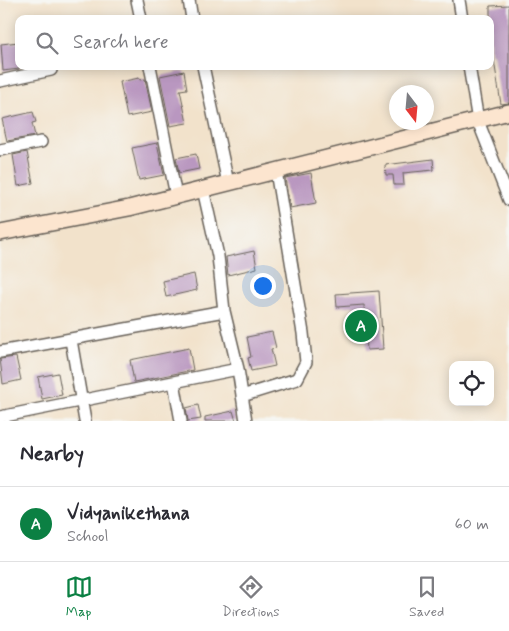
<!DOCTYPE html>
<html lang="en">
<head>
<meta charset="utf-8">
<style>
	:root { --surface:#fff; --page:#f7f7f7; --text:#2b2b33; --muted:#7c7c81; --line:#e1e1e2; --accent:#0b8043 }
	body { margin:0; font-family:Mynerve,sans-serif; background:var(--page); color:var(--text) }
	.controls { position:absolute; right:15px; bottom:15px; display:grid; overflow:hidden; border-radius:10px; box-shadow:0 2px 12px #0003 }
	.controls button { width:45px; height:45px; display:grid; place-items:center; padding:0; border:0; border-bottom:1px solid var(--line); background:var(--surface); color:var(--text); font:25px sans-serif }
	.compass { position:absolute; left:389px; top:85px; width:45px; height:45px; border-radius:50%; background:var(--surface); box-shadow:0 2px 12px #0003; rotate:164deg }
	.you { position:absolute; left:262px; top:285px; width:18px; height:18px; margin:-12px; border:4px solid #fff; border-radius:50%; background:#1a73e8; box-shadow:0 0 0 8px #1a73e833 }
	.badge { display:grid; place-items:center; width:32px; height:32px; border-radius:50%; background:var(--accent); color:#fff; font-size:16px; font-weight:700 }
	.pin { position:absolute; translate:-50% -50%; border:2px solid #fff; box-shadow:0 1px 5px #0006 }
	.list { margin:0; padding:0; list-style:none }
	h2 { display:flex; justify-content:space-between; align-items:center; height:65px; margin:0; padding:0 20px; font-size:21px }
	h2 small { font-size:16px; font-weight:400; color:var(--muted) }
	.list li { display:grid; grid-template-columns:32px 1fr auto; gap:15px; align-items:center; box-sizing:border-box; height:75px; padding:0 20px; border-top:1px solid var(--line) }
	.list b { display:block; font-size:19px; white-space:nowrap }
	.list p { margin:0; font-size:16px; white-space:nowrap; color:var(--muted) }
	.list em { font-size:16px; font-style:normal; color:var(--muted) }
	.icon { flex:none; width:28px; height:28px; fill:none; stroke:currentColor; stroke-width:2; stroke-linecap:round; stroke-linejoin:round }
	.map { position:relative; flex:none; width:509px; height:421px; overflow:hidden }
	.search { position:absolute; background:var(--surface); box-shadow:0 2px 12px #0003; left:15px; right:15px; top:15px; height:55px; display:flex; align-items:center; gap:12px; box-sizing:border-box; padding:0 18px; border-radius:10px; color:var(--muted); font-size:19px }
	.sheet { height:140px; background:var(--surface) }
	nav { display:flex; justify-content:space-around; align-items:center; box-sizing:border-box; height:70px; border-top:1px solid var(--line); background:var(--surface); font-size:14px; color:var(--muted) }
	nav a { display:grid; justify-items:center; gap:2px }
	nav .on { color:var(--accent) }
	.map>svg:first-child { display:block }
	.building { fill:#b997c0 }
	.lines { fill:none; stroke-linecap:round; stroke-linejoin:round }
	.street-casing { stroke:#676159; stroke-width:14 }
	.secondary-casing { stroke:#676159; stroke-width:18 }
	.street { stroke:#fff; stroke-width:11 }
	.secondary { stroke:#fce5cf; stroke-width:15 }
</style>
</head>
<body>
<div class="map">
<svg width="509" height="421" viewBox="0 0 509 421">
	<rect width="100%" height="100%" fill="#f6f6f2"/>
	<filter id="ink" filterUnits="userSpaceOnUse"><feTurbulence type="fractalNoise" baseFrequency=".02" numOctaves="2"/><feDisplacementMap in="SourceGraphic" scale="10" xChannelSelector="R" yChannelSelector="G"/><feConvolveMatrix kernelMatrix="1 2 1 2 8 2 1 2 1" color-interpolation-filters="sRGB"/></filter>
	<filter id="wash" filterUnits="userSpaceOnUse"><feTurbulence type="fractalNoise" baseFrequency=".0096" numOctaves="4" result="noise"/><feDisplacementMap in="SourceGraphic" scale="20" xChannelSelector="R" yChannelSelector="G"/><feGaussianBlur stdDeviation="1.12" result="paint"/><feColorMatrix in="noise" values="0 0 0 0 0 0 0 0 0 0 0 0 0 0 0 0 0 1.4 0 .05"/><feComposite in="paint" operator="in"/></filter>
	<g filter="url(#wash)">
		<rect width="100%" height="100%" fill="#f2e2cb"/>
		<g id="blocks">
			<!-- building -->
			<path class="building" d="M509,5V103L501,104L493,54H490V6Z
				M19,42V69L3,71L1,44Z
				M184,71L187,89L180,90L187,123L170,126L160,76Z
				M139,78L140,80L145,79L152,112L127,117L120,82Z
				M33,112L36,122L32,123L35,136L7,141L2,119Z
				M157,143L164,175L139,180L132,148Z
				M27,152L33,183L18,186L13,155Z
				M196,154L199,169L179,173L176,158Z
				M433,159L434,170L403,173L404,185H394L393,175H386L385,165Z
				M311,173L316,203L290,208L285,178Z
				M254,251L257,268L228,275L226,257Z
				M194,274L197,290L166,297L163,281Z
				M379,291L383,349L367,350L364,305L337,307L336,294Z
				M272,332L276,348L271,349L275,366L251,371L248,358L251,357L247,337Z
				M189,348L193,370L134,382L130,360Z
				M16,357L21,380L3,384L0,359Z
				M58,373L62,395L42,399L38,377Z
				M198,405L201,419L188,421L186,408Z
				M233,411L236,421H205V417Z"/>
		</g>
	</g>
	<g filter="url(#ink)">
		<use href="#blocks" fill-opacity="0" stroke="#676159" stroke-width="1"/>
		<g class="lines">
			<!-- street casing -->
			<g class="street-casing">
				<path id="street" d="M137,0L141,19
					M189,0L192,19
					M459,0L462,19
					M150,66L176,196
					M203,66L228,183
					M469,66L478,121L509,200
					M0,81L51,70
					M0,150L41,142
					M203,189L218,256L224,311L238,369L246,421
					M71,340L85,421
					M0,352L224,311
					M174,382L181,421
					M242,396L297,379L306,362L303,333L276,171
					M0,417L238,369"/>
			</g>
			<!-- secondary casing -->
			<g class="secondary-casing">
				<path id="secondary" d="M0,233L129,208L509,112"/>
			</g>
			<!-- street -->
			<use href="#street" class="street"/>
			<!-- secondary -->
			<use href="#secondary" class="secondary"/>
		</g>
	</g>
</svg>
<div class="controls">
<button><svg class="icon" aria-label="locate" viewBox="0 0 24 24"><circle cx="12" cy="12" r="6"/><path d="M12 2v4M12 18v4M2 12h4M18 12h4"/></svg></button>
</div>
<svg class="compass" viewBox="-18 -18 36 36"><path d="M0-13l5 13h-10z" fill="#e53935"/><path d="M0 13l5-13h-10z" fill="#7c7c81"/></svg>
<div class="you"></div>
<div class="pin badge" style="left:361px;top:326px">A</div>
<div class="search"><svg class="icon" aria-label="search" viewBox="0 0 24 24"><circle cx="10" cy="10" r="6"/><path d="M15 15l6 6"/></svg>Search here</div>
</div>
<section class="sheet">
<h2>Nearby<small></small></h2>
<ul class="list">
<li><span class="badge">A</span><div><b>Vidyanikethana</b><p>School</p></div><em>60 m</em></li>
</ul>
</section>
<nav>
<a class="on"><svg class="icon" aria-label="map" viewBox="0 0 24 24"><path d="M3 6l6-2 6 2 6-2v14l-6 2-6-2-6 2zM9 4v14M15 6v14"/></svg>Map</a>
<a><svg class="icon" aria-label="directions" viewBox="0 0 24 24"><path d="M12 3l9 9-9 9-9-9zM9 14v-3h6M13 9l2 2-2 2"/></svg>Directions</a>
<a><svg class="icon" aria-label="saved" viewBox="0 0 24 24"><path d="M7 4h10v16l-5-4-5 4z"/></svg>Saved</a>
</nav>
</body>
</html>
